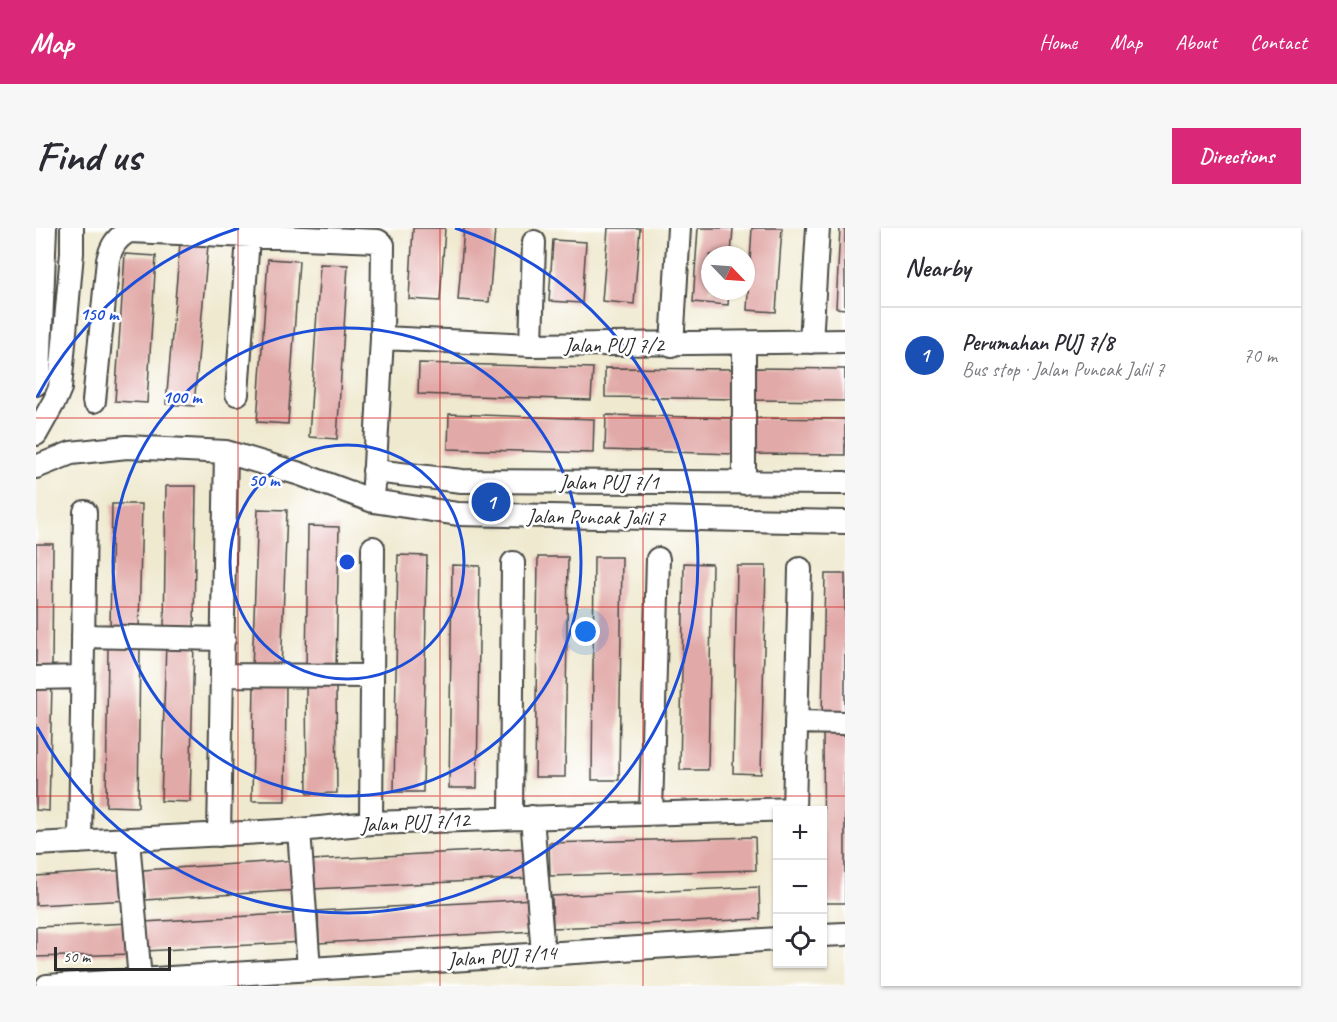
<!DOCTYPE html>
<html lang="en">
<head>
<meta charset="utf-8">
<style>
	:root { --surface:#fff; --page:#f7f7f7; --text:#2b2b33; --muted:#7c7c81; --line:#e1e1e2; --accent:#db2777 }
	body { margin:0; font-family:Caveat,sans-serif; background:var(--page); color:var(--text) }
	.controls { position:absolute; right:18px; bottom:18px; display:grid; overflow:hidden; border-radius:0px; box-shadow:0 2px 4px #0004 }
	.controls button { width:54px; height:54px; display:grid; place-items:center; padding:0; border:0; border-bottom:2px solid var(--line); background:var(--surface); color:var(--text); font:30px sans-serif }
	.compass { position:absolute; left:665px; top:18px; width:54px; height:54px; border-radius:50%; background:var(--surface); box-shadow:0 2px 4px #0004; rotate:115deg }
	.scale { position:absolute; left:18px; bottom:15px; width:117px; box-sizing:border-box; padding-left:6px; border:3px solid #2b2b2b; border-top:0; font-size:16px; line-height:21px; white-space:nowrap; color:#2b2b2b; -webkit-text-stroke:4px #fff; paint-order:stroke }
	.you { position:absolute; left:550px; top:404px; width:21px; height:21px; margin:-15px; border:4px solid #fff; border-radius:50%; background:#1a73e8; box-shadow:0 0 0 9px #1a73e833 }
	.badge { display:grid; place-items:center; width:39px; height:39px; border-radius:50%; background:var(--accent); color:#fff; font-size:20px; font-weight:700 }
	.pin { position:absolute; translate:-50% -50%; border:3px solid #fff; box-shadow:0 2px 6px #0006 }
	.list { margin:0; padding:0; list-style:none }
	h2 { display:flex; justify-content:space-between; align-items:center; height:78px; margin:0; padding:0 24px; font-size:26px }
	h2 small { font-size:20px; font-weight:400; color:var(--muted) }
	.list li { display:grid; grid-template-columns:39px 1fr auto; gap:18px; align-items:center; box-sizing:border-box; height:96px; padding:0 24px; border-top:2px solid var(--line) }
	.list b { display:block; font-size:22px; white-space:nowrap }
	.list p { margin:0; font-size:20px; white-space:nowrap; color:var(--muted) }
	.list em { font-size:20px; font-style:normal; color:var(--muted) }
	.icon { flex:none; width:33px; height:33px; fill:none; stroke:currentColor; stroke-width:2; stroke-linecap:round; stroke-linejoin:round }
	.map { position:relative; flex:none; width:809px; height:758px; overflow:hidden; border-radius:0px }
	header { display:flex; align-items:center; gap:36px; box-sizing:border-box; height:84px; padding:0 30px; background:var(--accent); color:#fff }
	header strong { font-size:28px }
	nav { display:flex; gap:33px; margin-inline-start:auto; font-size:21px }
	.intro { display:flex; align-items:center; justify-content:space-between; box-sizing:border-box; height:144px; padding:0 36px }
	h1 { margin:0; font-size:42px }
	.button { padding:15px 27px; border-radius:0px; background:var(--accent); color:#fff; font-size:21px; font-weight:700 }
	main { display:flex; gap:36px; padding:0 36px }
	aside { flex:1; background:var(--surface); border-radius:0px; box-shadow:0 2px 4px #0004 }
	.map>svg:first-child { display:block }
	.building { fill:#e1a9a7 }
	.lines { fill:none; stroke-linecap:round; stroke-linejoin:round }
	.minor-casing { stroke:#484844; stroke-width:26 }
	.minor { stroke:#fff; stroke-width:22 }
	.grid { fill:none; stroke:#d62828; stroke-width:1.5; stroke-opacity:0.55 }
	.ring { fill:none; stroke:#1d4ed8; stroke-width:3 }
	.labels { text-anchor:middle; stroke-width:5; stroke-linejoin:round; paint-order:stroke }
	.street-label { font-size:21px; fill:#2b2b2b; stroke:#fff }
	.centre { fill:#1d4ed8; stroke:#fff; stroke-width:3 }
	.ring-label { font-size:18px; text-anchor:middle; font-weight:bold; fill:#1d4ed8; stroke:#fff; stroke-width:5; stroke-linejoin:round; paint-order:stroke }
</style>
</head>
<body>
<header>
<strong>Map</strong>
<nav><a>Home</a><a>Map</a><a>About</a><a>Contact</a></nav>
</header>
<div class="intro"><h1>Find us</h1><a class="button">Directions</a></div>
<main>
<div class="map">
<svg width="809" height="758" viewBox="0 0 809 758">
	<rect width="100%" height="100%" fill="#fff"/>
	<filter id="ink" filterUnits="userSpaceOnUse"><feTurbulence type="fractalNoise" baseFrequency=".0167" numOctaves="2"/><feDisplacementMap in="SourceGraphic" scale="12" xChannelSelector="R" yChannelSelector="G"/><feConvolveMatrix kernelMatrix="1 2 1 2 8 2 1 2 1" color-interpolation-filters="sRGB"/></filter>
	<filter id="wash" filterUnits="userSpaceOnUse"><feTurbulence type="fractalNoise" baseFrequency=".008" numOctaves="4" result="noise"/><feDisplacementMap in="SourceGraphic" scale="24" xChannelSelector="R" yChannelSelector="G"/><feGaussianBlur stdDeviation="1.35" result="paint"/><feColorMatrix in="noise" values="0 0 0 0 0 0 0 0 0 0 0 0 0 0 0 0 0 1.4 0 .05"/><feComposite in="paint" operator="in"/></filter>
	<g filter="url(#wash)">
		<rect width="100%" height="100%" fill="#efe9cf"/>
		<g id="blocks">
			<!-- building -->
			<path class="building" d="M377,0H409L404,73L373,71Z
				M428,0L459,1L453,74L422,72Z
				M572,0H604L598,76L566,73Z
				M662,0H697L695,27H674V63H693L692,77L657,74Z
				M716,0H746L740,84L711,82Z
				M804,0H809V81L800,80Z
				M517,12L550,14L546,75L513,73Z
				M144,15L172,17L158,178L130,176Z
				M89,26L120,28L111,175L79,173Z
				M232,31L263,33L252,196L221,194Z
				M284,36L312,37L301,211L273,209Z
				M383,135L557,140L555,172L382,166Z
				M569,140L701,141V171L569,169Z
				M712,140L809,141V173L712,172Z
				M413,186L558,191L557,225L412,221Z
				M570,187L700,190L699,226L569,222Z
				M712,190L809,191V227L711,226Z
				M130,258H160L158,403H128Z
				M76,276H106L103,402H74Z
				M222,281L251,282L245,443L216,442Z
				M272,298L303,299L300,442H270Z
				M0,316H17L16,441H0Z
				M362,327L391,328L387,564H358Z
				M502,329H532L529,549H499Z
				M558,329H586L583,552H556Z
				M648,335L676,336L672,542H644Z
				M416,337L444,338L441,560H413Z
				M701,338H730L725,546L697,545Z
				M789,346H809V489L786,488Z
				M130,414L158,415L154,574L125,573Z
				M72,418H104L102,579L70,578Z
				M218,454H250L249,573H216Z
				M0,455H16L13,583L0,582Z
				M300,455L301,565L271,566L270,456Z
				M809,498V675H788L787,499Z
				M719,609L720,642L514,648L513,615Z
				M495,620L496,650L277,661L276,632Z
				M261,632L263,662L109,672L107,642Z
				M93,642L94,672L0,677V648Z
				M723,659L724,691L517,700L516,668Z
				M498,671L500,703L283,715L282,683Z
				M265,685L266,714L110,723L108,694Z
				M95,695L96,726L0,729V699Z"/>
		</g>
	</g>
	<g filter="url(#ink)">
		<use href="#blocks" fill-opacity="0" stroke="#484844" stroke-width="1.5"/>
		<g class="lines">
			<!-- minor casing -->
			<g class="minor-casing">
				<path id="minor" d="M346,110L495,117L809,113
					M775,114L782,0
					M708,115V255
					M495,117L498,14
					M636,117L643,0
					M0,156L3,148L9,0
					M201,166L212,9
					M58,173L72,32C75,19 80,10 93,3L342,13L347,17L346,110L337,273
					M0,206L19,172L24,160L36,25V0
					M0,239L35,225L91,219L190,224L264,246L337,273L422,286L809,294
					M338,243L426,253L809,255
					M47,408L188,411
					M187,447L336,448
					M0,450L46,449
					M760,494L809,495
					M758,582L764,341
					M615,584L622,331
					M496,589L507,726
					M475,590L477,335
					M335,595L337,320
					M263,602L273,741
					M183,607L190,224
					M92,612L104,752
					M44,614L49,284
					M0,616L263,602L335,595L758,581
					M786,707L809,706
					M11,758L742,711"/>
			</g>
			<!-- minor -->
			<use href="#minor" class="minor"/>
		</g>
	</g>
	<!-- grid -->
	<path class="grid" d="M202,0V758M404,0V758M607,0V758M0,190H809M0,379H809M0,568H809"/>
	<!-- distance rings -->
	<g class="ring">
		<circle cx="311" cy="334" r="117"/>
		<circle cx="311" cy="334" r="234"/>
		<path d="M1 169A351 351 0 0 1 203 0M419 0A351 351 0 1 1 1 499"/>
	</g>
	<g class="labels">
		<!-- street labels -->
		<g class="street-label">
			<text x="578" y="124">Jalan PUJ 7/2</text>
			<text x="573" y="261">Jalan PUJ 7/1</text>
			<text transform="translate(560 289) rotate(1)" y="7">Jalan Puncak Jalil 7</text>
			<text transform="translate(379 594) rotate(-3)" y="7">Jalan PUJ 7/12</text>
			<text transform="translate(466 728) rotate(-4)" y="7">Jalan PUJ 7/14</text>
		</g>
	</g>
	<circle cx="311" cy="334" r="9" class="centre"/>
	<g class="ring-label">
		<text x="63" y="92">150 m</text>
		<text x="146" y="175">100 m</text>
		<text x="228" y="258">50 m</text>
	</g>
</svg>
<div class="controls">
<button>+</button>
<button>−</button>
<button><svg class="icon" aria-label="locate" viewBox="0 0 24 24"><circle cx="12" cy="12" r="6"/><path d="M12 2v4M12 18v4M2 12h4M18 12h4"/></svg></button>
</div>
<svg class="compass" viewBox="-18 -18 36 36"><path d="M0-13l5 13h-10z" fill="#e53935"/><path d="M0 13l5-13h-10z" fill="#7c7c81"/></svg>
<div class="scale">50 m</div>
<div class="you"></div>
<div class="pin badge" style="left:455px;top:274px;background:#1a4fb4">1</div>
</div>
<aside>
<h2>Nearby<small></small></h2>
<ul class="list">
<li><span class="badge" style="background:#1a4fb4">1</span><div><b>Perumahan PUJ 7/8</b><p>Bus stop · Jalan Puncak Jalil 7</p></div><em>70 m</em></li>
</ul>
</aside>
</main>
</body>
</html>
